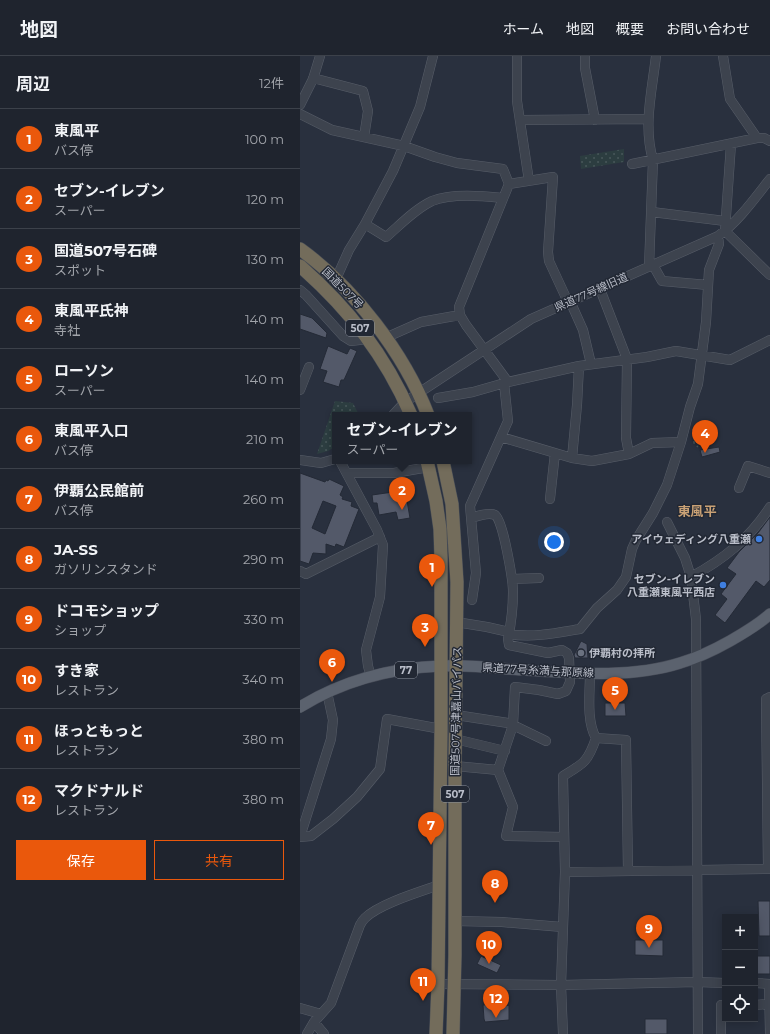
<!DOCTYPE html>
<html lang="ja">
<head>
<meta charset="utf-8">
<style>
	:root { --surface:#1f242e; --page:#272c36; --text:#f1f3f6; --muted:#a1a4aa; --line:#3c414a; --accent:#ea580c }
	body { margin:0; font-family:Montserrat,"Noto Sans JP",sans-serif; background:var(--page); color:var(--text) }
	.controls { position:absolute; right:12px; bottom:12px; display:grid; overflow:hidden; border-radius:0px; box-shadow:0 2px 10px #0003 }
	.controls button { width:36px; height:36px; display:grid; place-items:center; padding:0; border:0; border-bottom:1px solid var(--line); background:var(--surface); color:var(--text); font:20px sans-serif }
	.you { position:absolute; left:254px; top:486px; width:14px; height:14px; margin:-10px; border:3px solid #fff; border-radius:50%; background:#1a73e8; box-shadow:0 0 0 6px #1a73e833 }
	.badge { display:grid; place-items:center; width:26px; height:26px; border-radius:50%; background:var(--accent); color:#fff; font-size:13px; font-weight:700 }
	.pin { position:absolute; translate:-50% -33px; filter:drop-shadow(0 1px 2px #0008) }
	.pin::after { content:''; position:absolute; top:21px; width:14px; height:12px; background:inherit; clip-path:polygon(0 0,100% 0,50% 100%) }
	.popup { position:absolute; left:32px; top:356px; width:140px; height:52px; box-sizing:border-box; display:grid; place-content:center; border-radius:0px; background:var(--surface); filter:drop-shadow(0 1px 3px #0005); font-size:13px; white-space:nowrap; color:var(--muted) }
	.popup b { font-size:15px; color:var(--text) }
	.popup::after { content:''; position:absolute; left:50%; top:100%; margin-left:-8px; border:8px solid transparent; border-top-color:var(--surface) }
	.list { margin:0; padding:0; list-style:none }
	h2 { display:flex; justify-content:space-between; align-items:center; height:52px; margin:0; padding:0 16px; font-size:17px }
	h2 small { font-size:13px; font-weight:400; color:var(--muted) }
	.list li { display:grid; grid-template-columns:26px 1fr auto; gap:12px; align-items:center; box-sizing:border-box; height:60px; padding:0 16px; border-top:1px solid var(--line) }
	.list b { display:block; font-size:15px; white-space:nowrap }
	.list p { margin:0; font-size:13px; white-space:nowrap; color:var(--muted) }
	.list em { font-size:13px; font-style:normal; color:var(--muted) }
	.actions { display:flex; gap:8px; padding:12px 16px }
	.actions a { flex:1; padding:9px 0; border:1px solid var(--accent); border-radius:0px; text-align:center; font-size:14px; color:var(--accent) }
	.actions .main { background:var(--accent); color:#fff }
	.icon { flex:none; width:22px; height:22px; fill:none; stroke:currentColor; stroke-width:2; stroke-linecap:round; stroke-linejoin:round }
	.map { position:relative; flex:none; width:470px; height:978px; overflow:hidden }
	header { display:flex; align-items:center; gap:24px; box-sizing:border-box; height:56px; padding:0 20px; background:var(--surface); border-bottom:1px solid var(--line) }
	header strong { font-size:19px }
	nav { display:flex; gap:22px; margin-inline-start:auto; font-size:14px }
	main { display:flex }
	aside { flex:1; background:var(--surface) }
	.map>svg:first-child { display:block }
	.green { fill:url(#green-dots) }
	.building { fill:#535969; stroke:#242a36; fill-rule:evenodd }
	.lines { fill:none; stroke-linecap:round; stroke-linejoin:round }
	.minor-casing { stroke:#585e69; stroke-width:10 }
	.major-casing { stroke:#474c58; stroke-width:12 }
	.highway-casing { stroke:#454b56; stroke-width:14 }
	.path { stroke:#4b5a5e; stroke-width:1.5; stroke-dasharray:3 3; stroke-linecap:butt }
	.minor { stroke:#3d434e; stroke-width:9 }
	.major { stroke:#5b626e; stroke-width:11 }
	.highway { stroke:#736c5b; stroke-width:13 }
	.shop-dot { fill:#3f7fe0; stroke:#222834; stroke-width:1.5 }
	.worship-dot { fill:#6b7280; stroke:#222834; stroke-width:1.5 }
	.labels { text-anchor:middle; stroke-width:3; stroke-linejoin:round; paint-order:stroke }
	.shield { fill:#222834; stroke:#8c919c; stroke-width:1 }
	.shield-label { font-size:10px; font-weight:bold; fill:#babec9 }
	.street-label { font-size:11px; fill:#babec9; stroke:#222834 }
	.poi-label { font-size:11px; font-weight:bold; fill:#babec9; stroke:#222834; text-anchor:end }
	.quarter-label { font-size:13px; font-weight:bold; fill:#c9a175; stroke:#222834 }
</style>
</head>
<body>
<header>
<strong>地図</strong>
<nav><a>ホーム</a><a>地図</a><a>概要</a><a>お問い合わせ</a></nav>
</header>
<main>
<aside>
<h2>周辺<small>12件</small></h2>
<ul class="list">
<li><span class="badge">1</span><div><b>東風平</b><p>バス停</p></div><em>100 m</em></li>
<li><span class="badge">2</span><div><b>セブン-イレブン</b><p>スーパー</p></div><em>120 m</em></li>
<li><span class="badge">3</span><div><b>国道507号石碑</b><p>スポット</p></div><em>130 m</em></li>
<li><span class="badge">4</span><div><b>東風平氏神</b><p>寺社</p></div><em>140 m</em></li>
<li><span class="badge">5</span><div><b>ローソン</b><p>スーパー</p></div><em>140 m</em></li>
<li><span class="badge">6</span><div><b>東風平入口</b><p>バス停</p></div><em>210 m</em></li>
<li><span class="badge">7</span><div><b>伊覇公民館前</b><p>バス停</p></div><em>260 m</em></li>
<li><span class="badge">8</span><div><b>JA-SS</b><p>ガソリンスタンド</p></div><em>290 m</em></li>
<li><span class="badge">9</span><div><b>ドコモショップ</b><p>ショップ</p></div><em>330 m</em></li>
<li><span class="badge">10</span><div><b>すき家</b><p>レストラン</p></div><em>340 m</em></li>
<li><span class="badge">11</span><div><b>ほっともっと</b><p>レストラン</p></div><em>380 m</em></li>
<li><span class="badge">12</span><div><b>マクドナルド</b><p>レストラン</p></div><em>380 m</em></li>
</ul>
<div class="actions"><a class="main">保存</a><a>共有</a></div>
</aside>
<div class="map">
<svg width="470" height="978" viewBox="0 0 470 978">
	<defs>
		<pattern id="green-dots" width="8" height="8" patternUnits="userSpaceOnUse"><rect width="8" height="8" fill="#2c3d40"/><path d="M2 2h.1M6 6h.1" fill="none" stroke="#48575a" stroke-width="1.8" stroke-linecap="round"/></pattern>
	</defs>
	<rect width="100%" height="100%" fill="#29303e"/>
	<!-- green -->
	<path class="green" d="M324,93V106L281,113L280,100Z
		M35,345L53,347L59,359H35V391L28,395L17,398Z"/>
	<!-- building -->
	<path class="building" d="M0,258L12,262L27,277L26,282L0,273Z
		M28,290L47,298L50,292L57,295L44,324H41L39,331L23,326L27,315L20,313Z
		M419,391L420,396L402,401L400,394Z
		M0,417L25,426L26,424L28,425L29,423L44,430L40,439L43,441L42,443L52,446L51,450L59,453L44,491L36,488L35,491L26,488V498L13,497L9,508L0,505ZM23,445L36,450L25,478L12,472Z
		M93,436L94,441L106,439L110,462L98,464L96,456L79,459L77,447H73L72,439Z
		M470,461V524L464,531L456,525L425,567L415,559L427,543L421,538L436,518L427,512L439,496L458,477Z
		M281,585L287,588L288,602H275L274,599Z
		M305,647H325L326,660H305Z
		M458,845H470V880H459Z
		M335,884H363V900L335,899Z
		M181,900L187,903L191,901L192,905L201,909L197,917L177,908Z
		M455,900H470V918H455Z
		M204,947L205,950L209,949V964L185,966L184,963L183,949Z
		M345,963H367V978H345Z"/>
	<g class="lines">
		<!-- minor casing -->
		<g class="minor-casing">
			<path id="minor" d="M217,0V45L229,125
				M285,0V12L295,64
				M423,0L430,43L457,82
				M13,22L63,35L68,55L64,81
				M0,49L13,23L20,0
				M0,58L32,74L104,90L135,101L157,107L203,113L209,128L159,251L160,259L166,269L208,326
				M220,64L348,63
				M431,88L425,175L470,219
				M332,108L457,82H464L470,85
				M209,128L253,121L248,196L249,205L268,246
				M352,156L425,165
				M65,168L86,181C100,169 115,153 132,145C151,137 183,140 203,142
				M353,209L362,225L408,229
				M349,211L353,104C343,70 352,35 356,0
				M36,223L49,194L65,168L93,115L120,51L133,0
				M300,233L327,303L326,382L329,398
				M0,234L6,239L43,280L51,285L68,283
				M270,245L283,274L291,308
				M85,282L121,266L160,259
				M0,334L9,311
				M138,342L173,336L208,326L279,310L347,301L376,295L430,304L470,284
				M93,359L105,346L231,263L418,180C438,166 455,142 470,123
				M201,381L272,402L292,405L329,398L352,387L381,386
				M272,402L277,349L279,310
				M0,404L21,407L35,403
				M40,405L77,474L83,489L80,541L66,594L68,610L71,621
				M47,417H94L129,411
				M439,432L448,410L470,417
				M250,443L255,397
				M367,466L385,502L391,521L396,563L398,978
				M0,515L6,518L80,481
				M391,521C424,503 449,483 470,451
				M212,523L239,522
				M172,544L176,517L170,450L208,365L204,327
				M156,566L187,571L209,576
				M209,578C233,582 256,577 280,573L297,552L317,534L326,521L332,493L336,484L353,457L367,429L381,386L390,351L398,328L406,266L409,214L419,188L418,180
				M290,617C290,636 286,665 296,682
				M156,659L208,667L213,669L215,631L239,634L258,638L266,635L270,626L269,602L267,597L262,594L248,597L209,589L208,583C211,568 213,551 213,536C213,525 203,463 195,459C189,456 177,460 171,462
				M155,683L205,695
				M155,710L198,714L213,751L206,780L264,781
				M198,714L213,669L246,685
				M0,781L11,780L33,763L57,741L80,713L87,663L141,673
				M0,781L31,683L33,664L27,636
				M468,813L466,643L470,641
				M265,816L470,813
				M155,865L202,866L262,871
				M455,927L470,928
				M138,928L261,929L397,926L425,927
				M469,928L470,978
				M455,949L469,948
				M0,952L21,958
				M14,966L24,978
				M7,978L14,966L31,947L60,869C61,867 63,864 65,862C79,848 119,836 139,829
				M263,978L261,929L265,816L263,720C283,708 288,706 296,682L326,684L328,815
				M421,978V949H425"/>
		</g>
		<!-- major casing -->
		<g class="major-casing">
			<path id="major" d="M0,651C42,625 92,612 141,610C163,609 186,611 208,613C263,616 327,624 380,607C397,602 414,594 430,585C444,577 458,569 470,558"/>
		</g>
		<!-- highway casing -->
		<g class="highway-casing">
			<path id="highway" d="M0,193C54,232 104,297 128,359
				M0,210C49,253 85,299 111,359
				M127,405L136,445L140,473L141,502V673L138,928L136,978
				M143,405L152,448L157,526L155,710V899L153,978"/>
		</g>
		<!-- path -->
		<path class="path" d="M393,373L394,377V387L398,391"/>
		<!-- minor -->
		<use href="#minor" class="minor"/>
		<!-- major -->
		<use href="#major" class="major"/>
		<!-- highway -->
		<use href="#highway" class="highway"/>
	</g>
	<!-- markers -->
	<g class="shop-dot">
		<circle cx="459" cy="483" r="4"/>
		<circle cx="423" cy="529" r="4"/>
	</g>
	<circle class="worship-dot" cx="281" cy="597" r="4"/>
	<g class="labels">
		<!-- shield labels -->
		<g class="shield">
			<rect x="46" y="264" width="28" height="16" rx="3"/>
			<rect x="95" y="606" width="22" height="16" rx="3"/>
			<rect x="141" y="730" width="28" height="16" rx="3"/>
		</g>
		<g class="shield-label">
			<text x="60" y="276">507</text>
			<text x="106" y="618">77</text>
			<text x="155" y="742">507</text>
		</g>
		<!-- street labels -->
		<g class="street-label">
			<text transform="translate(43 232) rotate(45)" y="4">国道507号</text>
			<text transform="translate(291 236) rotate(-24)" y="4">県道77号線旧道</text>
			<text transform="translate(238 614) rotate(3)" y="4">県道77号糸満与那原線</text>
			<text transform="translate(156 655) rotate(-89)" y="4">国道507号津嘉山バイパス</text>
		</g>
		<!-- poi labels -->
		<g class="poi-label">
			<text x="451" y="487">アイウェディング八重瀬</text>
			<text x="415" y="527">セブン-イレブン<tspan x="415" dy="13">八重瀬東風平西店</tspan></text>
			<text x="289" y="601" text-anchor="start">伊覇村の拝所</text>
		</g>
		<!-- quarter labels -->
		<g class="quarter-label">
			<text x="397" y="460">東風平</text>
		</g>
	</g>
</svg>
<div class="controls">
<button>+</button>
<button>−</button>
<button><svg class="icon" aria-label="locate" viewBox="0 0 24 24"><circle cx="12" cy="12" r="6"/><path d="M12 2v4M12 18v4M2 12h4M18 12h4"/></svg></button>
</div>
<div class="you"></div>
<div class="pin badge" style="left:132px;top:531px">1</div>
<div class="pin badge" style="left:102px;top:454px">2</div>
<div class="popup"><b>セブン-イレブン</b>スーパー</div>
<div class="pin badge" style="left:125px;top:591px">3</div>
<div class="pin badge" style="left:405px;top:397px">4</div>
<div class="pin badge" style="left:315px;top:654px">5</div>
<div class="pin badge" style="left:32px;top:626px">6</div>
<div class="pin badge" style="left:131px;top:789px">7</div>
<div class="pin badge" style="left:195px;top:847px">8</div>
<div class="pin badge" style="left:349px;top:892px">9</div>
<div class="pin badge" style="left:189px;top:908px">10</div>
<div class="pin badge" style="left:123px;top:945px">11</div>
<div class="pin badge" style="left:196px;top:962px">12</div>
</div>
</main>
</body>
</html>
